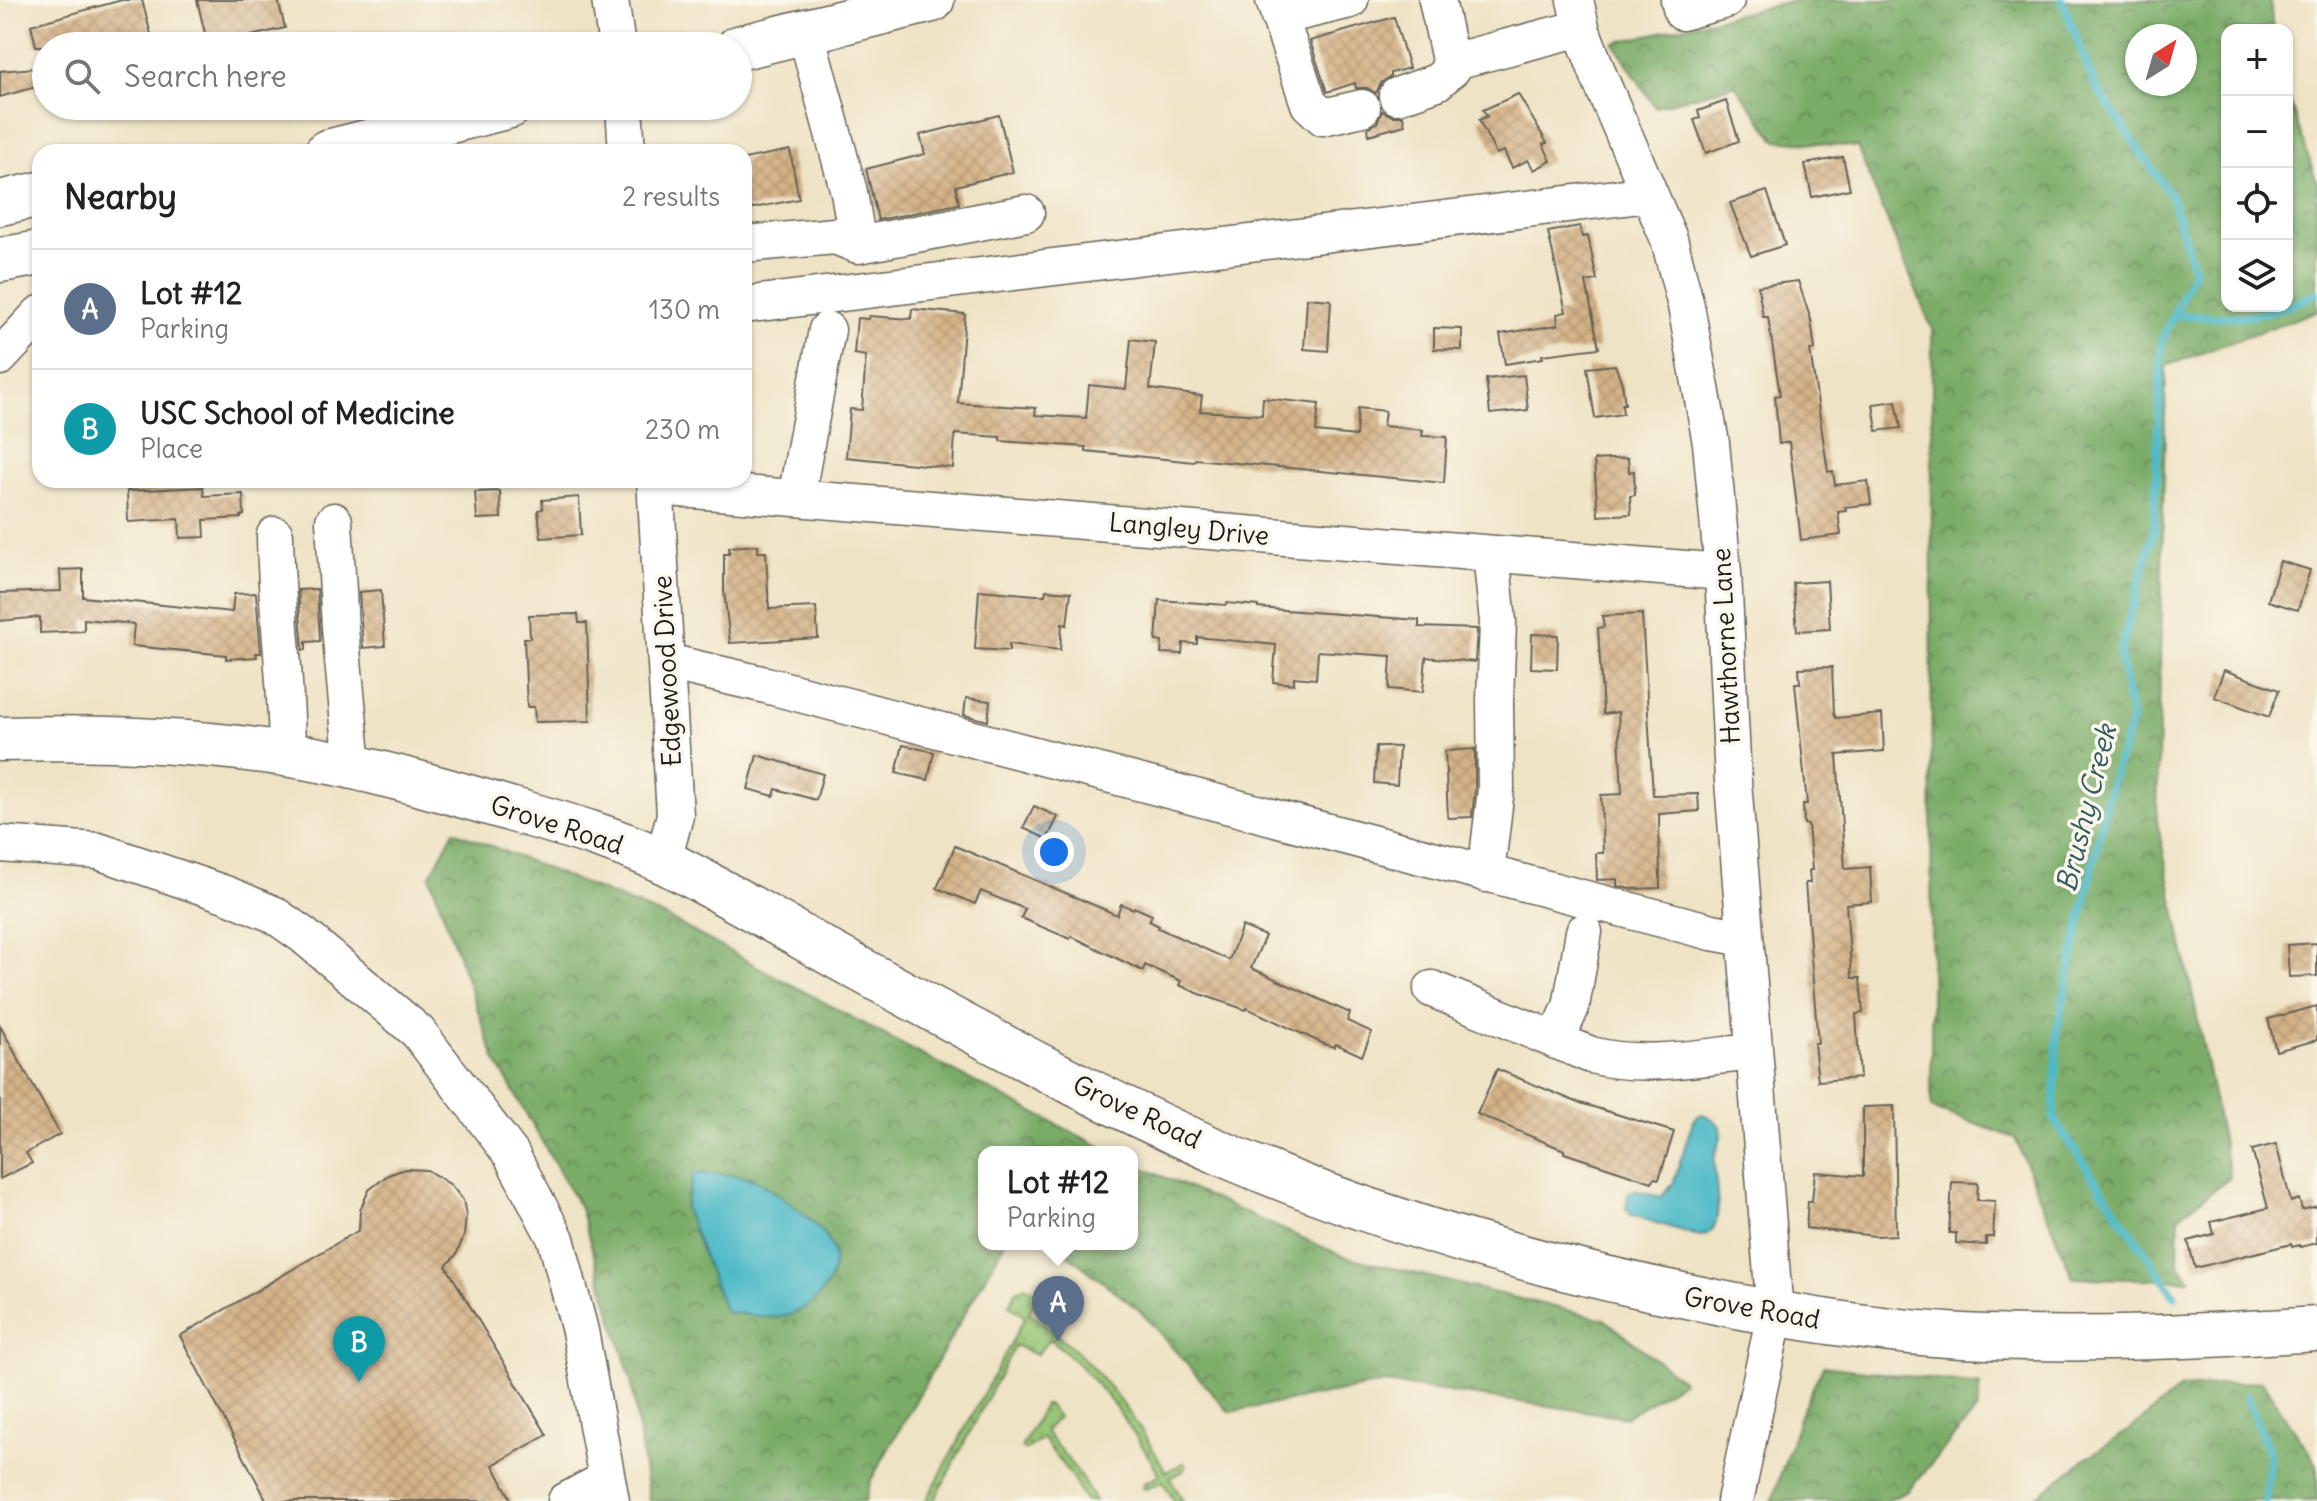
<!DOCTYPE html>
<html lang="en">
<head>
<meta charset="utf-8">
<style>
	:root { --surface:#fff; --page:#f6f6f6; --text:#222; --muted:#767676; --line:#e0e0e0; --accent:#7c3aed }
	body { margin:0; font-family:Delius,sans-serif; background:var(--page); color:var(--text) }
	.controls { position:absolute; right:24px; top:24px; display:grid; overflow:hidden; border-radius:16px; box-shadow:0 2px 6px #0004 }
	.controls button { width:72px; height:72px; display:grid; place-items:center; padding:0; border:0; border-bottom:2px solid var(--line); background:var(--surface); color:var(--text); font:40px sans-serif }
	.compass { position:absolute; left:2125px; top:24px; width:72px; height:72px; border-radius:50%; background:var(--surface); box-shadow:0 2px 6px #0004; rotate:37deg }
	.you { position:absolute; left:1054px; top:852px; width:28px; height:28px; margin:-20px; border:6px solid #fff; border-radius:50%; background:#1a73e8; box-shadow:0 0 0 12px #1a73e833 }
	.badge { display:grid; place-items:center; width:52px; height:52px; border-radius:50%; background:var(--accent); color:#fff; font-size:26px; font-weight:700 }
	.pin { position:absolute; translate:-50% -66px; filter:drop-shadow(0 2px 4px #0008) }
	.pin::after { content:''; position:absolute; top:42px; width:28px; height:24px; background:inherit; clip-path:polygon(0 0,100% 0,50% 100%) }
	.popup { position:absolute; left:978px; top:1146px; width:160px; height:104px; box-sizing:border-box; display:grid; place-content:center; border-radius:16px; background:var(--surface); filter:drop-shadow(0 2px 6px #0005); font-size:26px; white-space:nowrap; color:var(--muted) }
	.popup b { font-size:30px; color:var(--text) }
	.popup::after { content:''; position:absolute; left:50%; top:100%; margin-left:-16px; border:16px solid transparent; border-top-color:var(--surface) }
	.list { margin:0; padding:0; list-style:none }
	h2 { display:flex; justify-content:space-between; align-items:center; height:104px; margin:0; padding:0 32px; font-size:34px }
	h2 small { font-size:26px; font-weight:400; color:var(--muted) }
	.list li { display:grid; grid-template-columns:52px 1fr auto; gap:24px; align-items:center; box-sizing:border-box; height:120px; padding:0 32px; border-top:2px solid var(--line) }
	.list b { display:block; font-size:30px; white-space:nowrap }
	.list p { margin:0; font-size:26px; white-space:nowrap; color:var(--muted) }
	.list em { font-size:26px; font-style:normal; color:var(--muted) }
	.icon { flex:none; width:44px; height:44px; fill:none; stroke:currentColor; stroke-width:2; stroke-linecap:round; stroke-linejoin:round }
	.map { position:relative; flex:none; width:2317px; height:1501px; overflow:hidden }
	.search { position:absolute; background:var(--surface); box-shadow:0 2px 6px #0004; left:32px; top:32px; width:720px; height:88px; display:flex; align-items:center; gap:20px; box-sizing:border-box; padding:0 28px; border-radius:44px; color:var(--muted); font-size:30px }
	.panel { position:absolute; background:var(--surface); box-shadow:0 2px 6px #0004; left:32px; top:144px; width:720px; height:344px; border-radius:24px }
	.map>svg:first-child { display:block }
	.grass { fill:url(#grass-dots); stroke:#5a7249; stroke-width:2 }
	.forest { fill:url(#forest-crowns); stroke:#4b6442; stroke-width:2; fill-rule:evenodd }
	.water { fill:#4dbac7; stroke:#346b72; stroke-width:2 }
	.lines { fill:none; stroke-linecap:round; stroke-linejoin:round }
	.stream { stroke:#4dbac7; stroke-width:8 }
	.building { fill:url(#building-cross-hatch) }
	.minor-casing { stroke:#666257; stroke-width:39 }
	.major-casing { stroke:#666257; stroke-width:47 }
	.minor { stroke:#fff; stroke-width:36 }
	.major { stroke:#fff; stroke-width:44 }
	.labels { text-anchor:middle; stroke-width:7; stroke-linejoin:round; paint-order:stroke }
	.street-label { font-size:26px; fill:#1c1c1c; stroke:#fbf7ec }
	.water-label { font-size:28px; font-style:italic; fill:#305b60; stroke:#fbf7ec }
</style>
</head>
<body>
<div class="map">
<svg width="2317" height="1501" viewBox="0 0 2317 1501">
	<defs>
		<pattern id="grass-dots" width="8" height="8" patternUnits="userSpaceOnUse" patternTransform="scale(2)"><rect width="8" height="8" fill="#99c776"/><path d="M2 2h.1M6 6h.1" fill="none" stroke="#83aa66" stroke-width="1.8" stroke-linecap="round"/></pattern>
		<pattern id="forest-crowns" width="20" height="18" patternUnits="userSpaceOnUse" patternTransform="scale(2)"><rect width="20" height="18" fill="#7aac67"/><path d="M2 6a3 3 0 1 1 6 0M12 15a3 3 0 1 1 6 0" fill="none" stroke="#638b54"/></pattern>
		<pattern id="building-cross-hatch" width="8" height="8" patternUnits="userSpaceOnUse" patternTransform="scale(2)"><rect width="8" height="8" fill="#d4b287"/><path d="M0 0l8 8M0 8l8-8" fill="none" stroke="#b59874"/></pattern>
	</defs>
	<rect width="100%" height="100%" fill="#fbf7ec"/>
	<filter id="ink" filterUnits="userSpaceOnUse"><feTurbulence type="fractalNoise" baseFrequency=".0125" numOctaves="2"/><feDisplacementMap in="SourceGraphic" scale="16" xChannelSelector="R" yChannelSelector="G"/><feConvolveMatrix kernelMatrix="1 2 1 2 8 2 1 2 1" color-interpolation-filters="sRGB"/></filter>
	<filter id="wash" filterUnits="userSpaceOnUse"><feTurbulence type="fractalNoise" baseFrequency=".006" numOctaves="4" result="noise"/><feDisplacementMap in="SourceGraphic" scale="32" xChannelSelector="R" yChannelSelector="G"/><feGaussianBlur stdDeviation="1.8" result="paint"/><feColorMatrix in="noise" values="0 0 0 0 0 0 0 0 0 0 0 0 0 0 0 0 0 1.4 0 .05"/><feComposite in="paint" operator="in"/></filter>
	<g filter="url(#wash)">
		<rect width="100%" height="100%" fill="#efe3c5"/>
		<!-- grass -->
		<path class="grass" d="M1025,1286L1039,1294L1029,1312C1047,1327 1066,1340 1082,1357C1116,1391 1143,1430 1166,1472L1183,1463L1187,1465L1185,1470L1170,1478L1183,1501H1174L1163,1481L1146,1489L1142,1488L1144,1483L1160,1475C1131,1425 1096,1375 1050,1339L1036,1355L1015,1345L934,1501H926L1025,1317L1009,1305L1015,1292Z
			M1044,1405H1048L1058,1417L1045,1431L1077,1471L1095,1501H1085L1071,1476L1042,1438L1026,1450L1021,1448Z"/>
		<!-- forest -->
		<path class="forest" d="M1797,0H2270L2273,30H2227V306H2287V92L2317,183V311L2166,366L2157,821L2230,1178L2179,1216L2178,1263L2190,1280L2073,1278L2015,1138L1931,1108L1932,329L1857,147L1776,140L1735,85L1655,107L1614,43ZM2137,36H2185V84H2137Z
			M454,831L666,917L916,1052L1111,1152H984V1244H1004L871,1480L865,1501H649L631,1380L580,1208L495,1059L430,876Z
			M1132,1163L1343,1256L1604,1319L1683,1381L1626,1417L1385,1383L1229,1412L1140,1311L1054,1244H1132Z
			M1823,1366L1981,1385L1977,1410L1908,1491L1886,1501H1772L1800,1415Z
			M2262,1381L2317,1464V1501H2031L2085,1459L2132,1428L2181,1388Z"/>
		<!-- water -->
		<path class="water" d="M1702,1114C1710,1117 1719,1121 1721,1130C1723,1140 1714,1151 1714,1161C1714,1182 1729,1237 1698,1236L1631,1215L1626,1208L1628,1193L1634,1190L1661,1197L1673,1184L1692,1124L1696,1117Z
			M694,1173C712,1175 738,1173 754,1180C774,1189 819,1223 829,1242C847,1276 812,1313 780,1317C763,1319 742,1313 725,1312L685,1208Z"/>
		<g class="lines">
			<!-- stream -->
			<path class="stream" d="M2062,0L2095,86L2171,196L2194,270L2162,340L2154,530L2120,653L2132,721L2111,783L2057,1030L2054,1120L2175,1296
				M2174,315C2231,318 2264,321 2317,293
				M2246,1396L2270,1453L2266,1501"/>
		</g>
		<g id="blocks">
			<!-- building -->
			<path class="building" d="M122,0H142L154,46H36L31,25Z
				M197,0H278L285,28L208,46Z
				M1394,17L1409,68L1391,73V76L1381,83L1376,93L1367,88H1356L1355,83L1327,92L1310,41Z
				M46,67V84L0,97V71Z
				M1518,94L1547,143L1543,144L1551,161L1534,170L1528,160L1512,168L1504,151L1496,154L1479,120L1487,116L1483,110Z
				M1726,101L1739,141L1706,153L1694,120L1700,118L1698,111Z
				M1382,111L1392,116H1403L1405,125L1369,135L1368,128L1377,123Z
				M999,115L1013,172L956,186L959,204L878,220L866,169L925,154L920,135Z
				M790,150L799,199L744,210V159Z
				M1843,157L1850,189L1812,197L1805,164Z
				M1767,191L1785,245L1751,256L1730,203Z
				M1580,226L1582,237L1588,236L1597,280L1586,282L1599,348L1542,355L1543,358L1505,364L1500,334L1558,325L1557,314L1566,312L1548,232Z
				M1798,281L1811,320L1815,349L1810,350L1828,472L1833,471L1835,485L1868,481L1871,504L1845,507L1846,511L1838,512L1841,535L1801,540L1789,442L1779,444L1775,396L1780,395L1768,317H1763L1758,286Z
				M1307,298L1331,300L1328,351L1304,349Z
				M912,309L965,314L958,403L1036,408L1035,415L1086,418L1089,385L1126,389L1131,339L1155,342L1150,389L1202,396L1200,411L1262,415L1263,398L1319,404L1316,432L1356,436L1358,408L1385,411L1383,426L1423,430L1422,436L1447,437L1444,483L1195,459L1194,462L1086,451V447L1000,441V437L955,434L953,468L846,457L850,409L862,410L866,356L854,354L857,318L869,319V316L911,319Z
				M1434,328L1462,329V350L1434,349Z
				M1615,365L1622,383L1625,404H1622L1623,414L1595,418L1587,368Z
				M1524,375L1528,410L1490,414L1486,379Z
				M1896,401L1901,428L1877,431L1873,404Z
				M1628,458L1629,472L1634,471L1635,495L1630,496L1631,514L1598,516L1594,460Z
				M203,487L204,496L243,494L244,515L241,516V518L204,520L205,537L180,538L179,519L128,522L127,491Z
				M500,491L501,518L477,519L475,492Z
				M579,497L581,535L541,538L538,510L543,509L542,500Z
				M758,545V552H766L769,609L816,607L818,638L730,643L724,591V554H729V547Z
				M2280,561L2310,570L2298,610L2268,601Z
				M83,569V597L232,612L234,594L256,593L261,653H256L257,657L226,659V655L132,646L134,624L84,619V631L40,633V617L0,621V593L61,591L60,570Z
				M1827,581L1830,629L1797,631L1793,583Z
				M317,589L320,641L306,642V650H303L298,590Z
				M381,590L385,646L363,648L359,592Z
				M979,590L1036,595H1045L1046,590L1071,592L1067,625L1062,624L1060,650L1009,644V651L975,649Z
				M1159,600L1226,605L1227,603L1258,606V608L1419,620V627L1477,629L1475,662L1426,657L1423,692L1389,689L1391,656L1318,651L1316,679L1294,677V684L1273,682L1276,645L1197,637V644L1183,643L1182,654L1161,653L1162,642L1156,641Z
				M578,614L579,623H587L590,721L535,722L534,707H527L524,638H530L529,615Z
				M1642,614L1653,795L1698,794L1699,811L1659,814L1660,888L1631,889L1617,886V879L1597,880L1596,853H1603L1601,795L1622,794L1618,712L1603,714L1598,628L1604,627L1602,616Z
				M1532,634L1558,635L1557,669L1531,668Z
				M1832,667L1834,713L1836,718L1882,714L1884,751L1837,755L1845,869L1870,867L1872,902L1846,904L1852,978H1860L1863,1013L1856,1014L1860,1078L1818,1081L1814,1043H1818L1805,883H1810L1809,870H1812L1808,825L1804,824L1803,804H1807L1795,683H1800L1799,668Z
				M2224,670L2279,690L2269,717L2214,697Z
				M966,698L990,701L988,721L964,715Z
				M903,745L934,752L928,780L896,773Z
				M1376,746L1399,747L1397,785L1374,783Z
				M1475,749V788L1472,817L1448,818L1445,751Z
				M757,755L823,774L816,800L776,789L774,796L748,789Z
				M1034,806L1058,817L1047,839L1023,828Z
				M955,846L1117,915L1121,904L1133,909L1134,907L1152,915L1149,921L1159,926L1158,928L1229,960L1242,926L1265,936L1251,968L1350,1013L1347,1021L1372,1032L1362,1056L1336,1044L1334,1047L1324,1044L1247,1008L1246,1010L1200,994L1179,985L1181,981L1145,965L1143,971L1071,936L1070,939L1021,918L1025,909L981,891L975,904L937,888Z
				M2317,943V976L2289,977L2287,945Z
				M2317,1006V1040L2276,1051L2268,1019Z
				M0,1026L60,1134L26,1153L32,1163L0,1179Z
				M1497,1069L1574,1101L1674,1132L1659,1179L1654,1178L1652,1182L1564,1153V1150L1477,1114Z
				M1894,1106L1896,1235L1875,1236L1806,1228L1808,1201H1812L1815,1172L1863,1176V1107Z
				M2276,1144L2291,1202L2299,1199L2302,1210L2317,1206V1243L2300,1247L2299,1245L2292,1247L2291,1244L2195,1268L2188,1241L2214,1234L2211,1222L2268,1208L2252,1150Z
				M405,1169L427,1170L451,1185L463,1200L466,1215L464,1236L456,1255L446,1266L547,1435L493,1465L512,1501H267L180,1336L359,1230L360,1210L369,1190L388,1175Z
				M1952,1182L1978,1183L1977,1200L1995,1201L1993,1237H1986V1245L1956,1243V1233H1949Z"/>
		</g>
	</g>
	<g filter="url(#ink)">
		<use href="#blocks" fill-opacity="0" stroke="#666257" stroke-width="2"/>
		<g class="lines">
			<!-- minor casing -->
			<g class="minor-casing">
				<path id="minor" d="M610,0L617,46
					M1274,0L1309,104L1323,117L1362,108
					M1575,0L1582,31L1600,79L1669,239L1686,306L1711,443L1723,572L1733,781L1775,1314L1735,1501
					M1679,0L1682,12L1726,0
					M1279,17L1350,0
					M806,33L849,192L858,245
					M1451,62L1581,28
					M1397,96L1437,82L1452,69L1437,0
					M624,106L627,152
					M744,244L835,236L858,245L1026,213
					M744,305L1649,194
					M0,357L40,314
					M655,480L675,815L663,861
					M656,487L1723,572
					M796,498L827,330
					M334,521L340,628L353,767
					M275,535C276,609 287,682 287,755
					M667,662L766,685L1712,932L1745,938
					M0,844L98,851L228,895L273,914L303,935L418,1032L511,1154L556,1239L580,1331L611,1501
					M1486,874L1496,789L1495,700L1498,622L1491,554
					M1432,989L1591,1055C1644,1069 1700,1057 1754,1052
					M1556,1041L1571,1007L1584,932
					M566,1501L607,1479"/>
			</g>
			<!-- major casing -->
			<g class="major-casing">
				<path id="major" d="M738,48L932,0
					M327,152L510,106
					M0,203L40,194
					M0,260L40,253
					M0,739C114,736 229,741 340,764C396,776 451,792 506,808C559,823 617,839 667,863C725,892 782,926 839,958C967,1028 1096,1099 1230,1157C1380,1221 1537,1266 1697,1298C1792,1318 1890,1334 1987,1337C2098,1341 2207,1336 2317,1329"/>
			</g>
			<!-- minor -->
			<use href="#minor" class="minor"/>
			<!-- major -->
			<use href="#major" class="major"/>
		</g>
	</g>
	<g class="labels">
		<!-- street labels -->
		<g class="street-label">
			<text transform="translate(1189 529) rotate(5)" y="9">Langley Drive</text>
			<text transform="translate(1726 646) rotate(-93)" y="9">Hawthorne Lane</text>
			<text transform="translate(667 671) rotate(-93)" y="9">Edgewood Drive</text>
			<text transform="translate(557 825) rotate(18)" y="9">Grove Road</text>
			<text transform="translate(1137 1112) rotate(25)" y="9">Grove Road</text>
			<text transform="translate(1752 1308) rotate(10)" y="9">Grove Road</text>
		</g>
		<!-- water labels -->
		<g class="water-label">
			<text transform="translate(2086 808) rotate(-76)" y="10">Brushy Creek</text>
		</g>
	</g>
</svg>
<div class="controls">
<button>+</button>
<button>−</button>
<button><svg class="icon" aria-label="locate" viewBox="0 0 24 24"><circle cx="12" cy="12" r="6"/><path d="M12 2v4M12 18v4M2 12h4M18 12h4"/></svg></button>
<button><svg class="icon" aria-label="layers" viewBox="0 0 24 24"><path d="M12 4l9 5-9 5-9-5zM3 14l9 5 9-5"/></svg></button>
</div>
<svg class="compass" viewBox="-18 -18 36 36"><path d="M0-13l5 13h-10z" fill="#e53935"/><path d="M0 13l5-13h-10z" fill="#767676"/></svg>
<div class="you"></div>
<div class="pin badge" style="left:1058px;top:1342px;background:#5c6f8a">A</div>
<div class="popup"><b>Lot #12</b>Parking</div>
<div class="pin badge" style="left:359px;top:1382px;background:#0f9aa8">B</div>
<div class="search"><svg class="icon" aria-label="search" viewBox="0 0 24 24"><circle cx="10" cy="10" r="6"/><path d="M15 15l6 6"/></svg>Search here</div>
<section class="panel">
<h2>Nearby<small>2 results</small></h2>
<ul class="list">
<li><span class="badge" style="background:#5c6f8a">A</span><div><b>Lot #12</b><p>Parking</p></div><em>130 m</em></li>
<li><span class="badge" style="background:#0f9aa8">B</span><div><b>USC School of Medicine</b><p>Place</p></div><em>230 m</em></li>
</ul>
</section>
</div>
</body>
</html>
